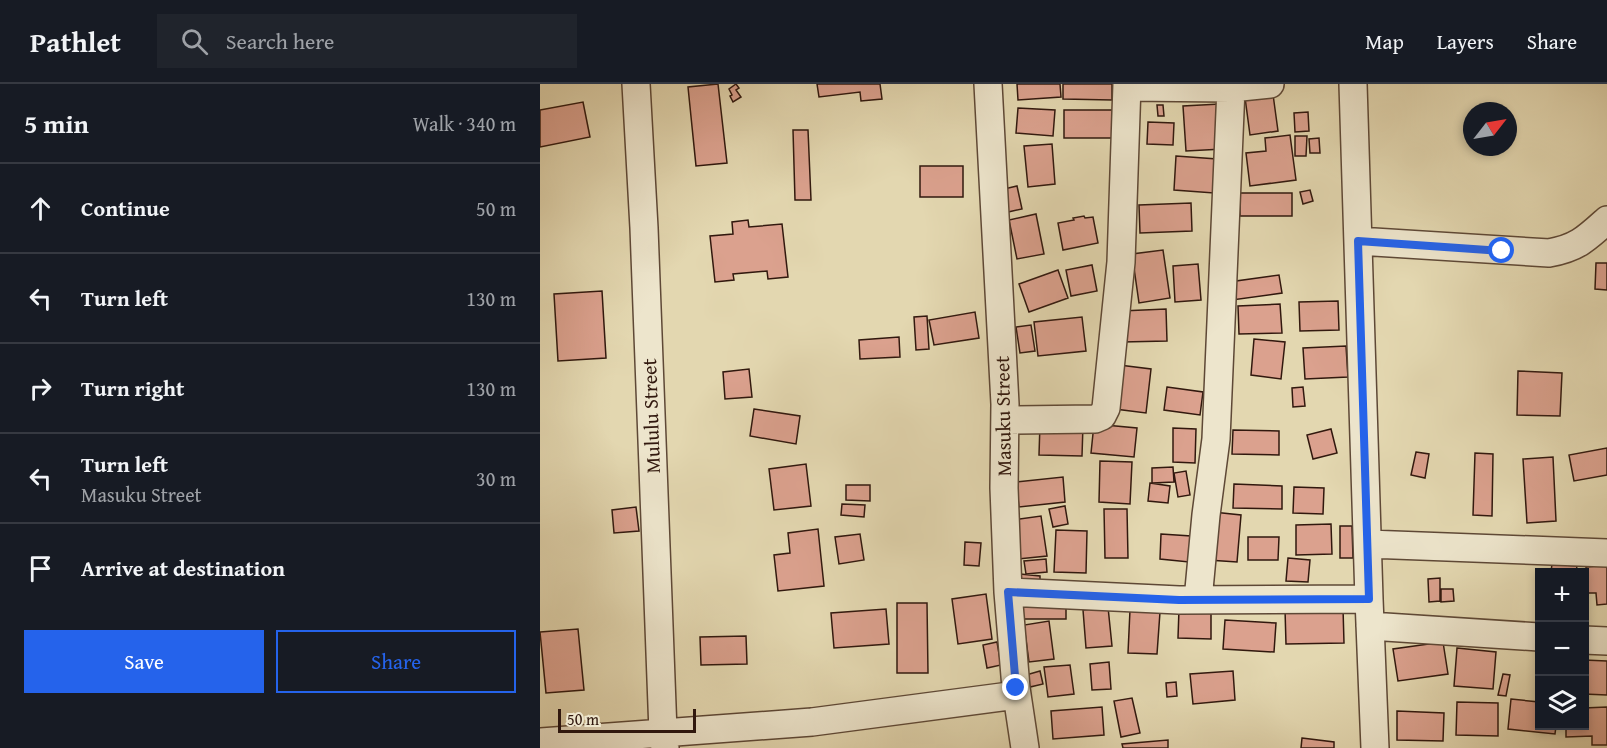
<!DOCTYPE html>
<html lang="en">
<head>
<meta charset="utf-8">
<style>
	:root { --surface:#171b24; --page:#20242c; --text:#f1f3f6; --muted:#9ea1a6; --line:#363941; --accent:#2563eb }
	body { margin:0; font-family:"Gentium Book Plus",serif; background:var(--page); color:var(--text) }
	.controls { position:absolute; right:18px; bottom:18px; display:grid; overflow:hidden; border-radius:0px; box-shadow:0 3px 9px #0003 }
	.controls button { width:54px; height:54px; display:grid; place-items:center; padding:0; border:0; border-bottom:2px solid var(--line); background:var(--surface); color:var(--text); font:30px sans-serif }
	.compass { position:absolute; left:923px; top:18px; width:54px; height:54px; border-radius:50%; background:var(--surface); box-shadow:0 3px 9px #0003; rotate:59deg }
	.scale { position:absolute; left:18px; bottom:15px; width:138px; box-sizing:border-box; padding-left:6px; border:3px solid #31180e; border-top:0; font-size:16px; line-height:21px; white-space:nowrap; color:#31180e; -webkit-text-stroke:4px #ede5cc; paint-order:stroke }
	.stop { position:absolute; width:18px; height:18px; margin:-14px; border:4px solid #2563eb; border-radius:50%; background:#fff }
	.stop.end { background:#2563eb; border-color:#fff; box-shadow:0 2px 6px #0008 }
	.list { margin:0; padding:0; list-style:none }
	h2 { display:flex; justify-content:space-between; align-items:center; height:78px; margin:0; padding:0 24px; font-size:26px }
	h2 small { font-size:20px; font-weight:400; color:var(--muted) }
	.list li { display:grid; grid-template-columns:39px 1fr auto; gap:18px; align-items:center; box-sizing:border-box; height:90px; padding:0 24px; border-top:2px solid var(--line) }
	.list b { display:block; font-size:22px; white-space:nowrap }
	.list p { margin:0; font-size:20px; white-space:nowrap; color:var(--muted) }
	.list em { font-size:20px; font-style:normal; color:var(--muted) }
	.actions { display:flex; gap:12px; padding:18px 24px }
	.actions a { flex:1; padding:14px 0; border:2px solid var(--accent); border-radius:0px; text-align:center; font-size:21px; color:var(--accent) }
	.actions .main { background:var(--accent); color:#fff }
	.icon { flex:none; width:33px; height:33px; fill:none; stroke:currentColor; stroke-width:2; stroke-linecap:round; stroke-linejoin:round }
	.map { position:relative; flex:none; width:1067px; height:664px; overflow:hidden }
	header { display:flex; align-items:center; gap:36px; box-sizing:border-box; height:84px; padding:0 30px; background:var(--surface); border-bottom:2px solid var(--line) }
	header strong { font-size:28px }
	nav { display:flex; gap:33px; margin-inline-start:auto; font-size:21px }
	.search { width:420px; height:54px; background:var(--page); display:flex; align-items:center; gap:15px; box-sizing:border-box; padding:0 21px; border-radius:0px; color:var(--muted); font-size:22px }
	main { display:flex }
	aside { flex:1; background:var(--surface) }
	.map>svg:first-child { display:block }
	.building { fill:#dba18e; stroke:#31180e; stroke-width:1.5 }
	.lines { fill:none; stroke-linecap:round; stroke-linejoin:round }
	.minor-casing { stroke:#5e4836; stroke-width:30 }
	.minor { stroke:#ede5cc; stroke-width:27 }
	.route { stroke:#2563eb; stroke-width:8 }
	.labels { text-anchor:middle; stroke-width:4.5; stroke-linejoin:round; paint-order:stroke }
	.street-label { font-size:20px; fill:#31180e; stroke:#ede5cc }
</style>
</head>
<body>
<header>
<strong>Pathlet</strong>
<div class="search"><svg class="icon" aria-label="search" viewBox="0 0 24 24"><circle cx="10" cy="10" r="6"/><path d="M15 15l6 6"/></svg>Search here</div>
<nav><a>Map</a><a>Layers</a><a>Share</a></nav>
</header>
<main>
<aside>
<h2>5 min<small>Walk · 340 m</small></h2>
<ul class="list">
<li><svg class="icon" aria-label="ahead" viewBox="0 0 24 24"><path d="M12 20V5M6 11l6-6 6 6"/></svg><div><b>Continue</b></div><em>50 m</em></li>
<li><svg class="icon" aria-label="left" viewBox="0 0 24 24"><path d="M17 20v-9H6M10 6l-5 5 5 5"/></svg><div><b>Turn left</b></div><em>130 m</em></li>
<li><svg class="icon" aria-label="right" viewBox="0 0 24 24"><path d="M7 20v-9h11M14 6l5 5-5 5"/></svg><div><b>Turn right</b></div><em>130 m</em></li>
<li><svg class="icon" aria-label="left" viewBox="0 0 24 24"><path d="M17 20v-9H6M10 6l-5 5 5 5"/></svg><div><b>Turn left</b><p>Masuku Street</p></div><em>30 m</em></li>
<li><svg class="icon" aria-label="arrive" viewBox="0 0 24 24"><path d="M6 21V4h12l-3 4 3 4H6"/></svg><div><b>Arrive at destination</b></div></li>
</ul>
<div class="actions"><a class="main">Save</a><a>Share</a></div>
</aside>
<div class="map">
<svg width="1067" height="664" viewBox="0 0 1067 664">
	<rect width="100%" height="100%" fill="#e3d7b0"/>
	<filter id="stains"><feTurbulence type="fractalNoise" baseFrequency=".00333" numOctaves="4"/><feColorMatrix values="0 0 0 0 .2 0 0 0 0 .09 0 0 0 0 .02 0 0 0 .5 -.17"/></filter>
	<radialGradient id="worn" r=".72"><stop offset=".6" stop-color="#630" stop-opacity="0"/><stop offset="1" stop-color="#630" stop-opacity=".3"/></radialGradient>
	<!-- building -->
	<path class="building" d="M178,0L187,79L156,82L148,3Z
		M196,0L199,4L196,6L201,13L193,18L190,12L192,11L189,5Z
		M277,0H340L342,15L321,17L320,8L279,13Z
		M477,0H520L521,13L478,16Z
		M523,0H572V16L523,15Z
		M732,3L738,47L710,51L704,6Z
		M43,18L50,53L0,63V26Z
		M680,20L683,65L646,67L643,22Z
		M617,21H623L624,32H618Z
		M478,24L515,26L513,52L476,49Z
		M524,26H573V54H524Z
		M768,28L769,47L755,48L754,29Z
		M608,38L634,39L633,61L607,60Z
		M253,46H268L271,116H255Z
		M750,51L756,96L710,102L706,69L726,67L725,54Z
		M755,52H767L766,72H755Z
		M779,54L780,69H770L769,55Z
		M512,60L515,100L488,103L484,62Z
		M636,72L677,75L674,109L634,106Z
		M380,82H423V113H380Z
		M477,102L482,125L468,128L464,105Z
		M770,106L773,117L763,120L760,108Z
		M700,109H752V132H700Z
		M651,119L652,147L600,149L599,121Z
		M496,130L504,170L477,175L469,136Z
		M544,132L545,134L553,133L558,159L523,166L518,139L534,136L533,134Z
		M208,136L209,143L242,140L248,193L228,195L227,187L193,190L194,196L175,198L170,152L193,150L192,138Z
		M623,166L630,214L599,219L592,170Z
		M1056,179H1067V206L1055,205Z
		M658,180L661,216L635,218L633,182Z
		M552,181L557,207L531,212L526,186Z
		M518,186L528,214L489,228L479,200Z
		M739,191L742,209L692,216L689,198Z
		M62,207L66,274L18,277L14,210Z
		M798,217L799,246L760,247L759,218Z
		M740,220L742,249L699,250L698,222Z
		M626,225L627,257L582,258L581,227Z
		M435,228L439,254L394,261L389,236Z
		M387,232L389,265L376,266L374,233Z
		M542,233L546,267L498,272L494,238Z
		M491,241L495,267L480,269L476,243Z
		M359,253L360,273L320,275L319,256Z
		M714,255L745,258L741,295L711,291Z
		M806,262L808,293L765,295L763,264Z
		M579,281L611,285L606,329L575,325Z
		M209,285L212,313L185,315L183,288Z
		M978,287L1022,289L1020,332L977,331Z
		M627,303L663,308L660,331L624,326Z
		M763,303L765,322L753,323L752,304Z
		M214,325L260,332L256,360L210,352Z
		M500,340L543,341L542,372L499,371Z
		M554,340L597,344L594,373L551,369Z
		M633,344L656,345L655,379L633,378Z
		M791,345L797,369L773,375L767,351Z
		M693,346L739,347V371L692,370Z
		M1067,364V391L1034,397L1029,371Z
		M876,368L889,370L885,394L871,391Z
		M935,369L953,370L952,432L933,431Z
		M1013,373L1016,437L987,439L983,375Z
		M560,377L592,378L590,420L559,418Z
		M266,380L271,422L234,426L229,385Z
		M633,383L634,398L612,399V384Z
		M646,387L650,411L638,413L634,389Z
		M523,393L525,418L479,423L476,398Z
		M610,399L630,402L628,419L608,417Z
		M694,400L742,402V425L693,424Z
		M306,401H330V417L306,416Z
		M754,403L784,404L783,430L753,429Z
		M302,420L325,421L324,433L301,431Z
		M525,422L528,440L513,443L509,425Z
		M96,423L99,447L74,449L72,426Z
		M564,425H587L588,474H565Z
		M673,428L701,431L697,478L668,476Z
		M501,432L507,472L478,475L473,436Z
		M791,440L792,470L756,471V441Z
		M800,442H812L813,474H800Z
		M278,445L284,502L238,507L234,471L250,469L248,449Z
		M516,446L547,447L546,489L514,488Z
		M320,450L324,476L299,480L295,453Z
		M621,450L651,452L649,478L620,475Z
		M708,453H739L738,476H708Z
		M425,458L441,459L439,482L424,481Z
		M748,474L770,476L768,498L746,497Z
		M506,475L507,488L486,490L484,477Z
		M1012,480L1037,482L1036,488H1011Z
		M1067,481V520L1057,521L1056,509H1048L1046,483Z
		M480,490L500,492V502L479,501Z
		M900,494V517L889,518L888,495Z
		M901,505H913L914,517L901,518Z
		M446,510L452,555L418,560L412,515Z
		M477,516H526V535H477Z
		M357,519H387L388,589H357Z
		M568,523L572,562L546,564L543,526Z
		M803,524L804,559L746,560L745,525Z
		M346,525L349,560L294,564L291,529Z
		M639,525L671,526V555L638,554Z
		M590,526L620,528L617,570L588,569Z
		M685,536L736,539L734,568L683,565Z
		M509,537L514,575L489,578L484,541Z
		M38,545L44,606L6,609L0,548Z
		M206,552L207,580L161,581L160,553Z
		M457,558L461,581L447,584L443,561Z
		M903,558L908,590L858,597L853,565Z
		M917,564L956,568L953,605L914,602Z
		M1044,576L1067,577V611L1044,610Z
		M569,578L571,605L552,606L550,580Z
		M530,581L534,610L508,613L504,583Z
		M500,587L503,600L490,603L486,591Z
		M693,587L695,616L653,620L650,590Z
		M963,590L970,591L966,612L958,611Z
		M636,598L637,612L627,613L626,599Z
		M592,614L600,649L581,653L574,617Z
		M971,615L999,618V642H1016L1015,650L968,645Z
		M917,618L958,619V652L916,651Z
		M562,623L564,651L513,655L511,627Z
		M1067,623V661H1052V652L1026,653V642H1044V624Z
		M857,627L904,629L903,657L857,656Z
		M762,654L794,658V664H761Z
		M628,656V664H583L582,660Z"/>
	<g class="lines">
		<!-- minor casing -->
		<g class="minor-casing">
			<path id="minor" d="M96,0L104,144L123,648L125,664
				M448,0L465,320L464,404L468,508L476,604L485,664
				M813,0L829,515L835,664
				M587,3L691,4L730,0
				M818,157L1009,169C1037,164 1046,155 1067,136
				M465,336L555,335L562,332L566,324L581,178L587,0
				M828,460L1067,469
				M468,508L639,516L829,515
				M658,516L666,431L676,355L691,4
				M830,542L999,553
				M1044,556L1067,557
				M0,658L272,638L477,611"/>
		</g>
		<!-- minor -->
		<use href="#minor" class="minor"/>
	</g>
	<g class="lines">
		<!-- route -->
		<path class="route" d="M476,604L468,508L639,516L829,515L818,157L962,167"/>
	</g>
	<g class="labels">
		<!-- street labels -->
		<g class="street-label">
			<text transform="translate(111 332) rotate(-92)" y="7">Mululu Street</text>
			<text transform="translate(463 332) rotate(-91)" y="7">Masuku Street</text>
		</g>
	</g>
	<rect width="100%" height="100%" filter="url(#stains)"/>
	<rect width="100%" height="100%" fill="url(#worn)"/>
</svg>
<div class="controls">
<button>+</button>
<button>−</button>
<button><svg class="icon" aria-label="layers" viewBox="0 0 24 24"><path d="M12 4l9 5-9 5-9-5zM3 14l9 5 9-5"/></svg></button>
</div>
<svg class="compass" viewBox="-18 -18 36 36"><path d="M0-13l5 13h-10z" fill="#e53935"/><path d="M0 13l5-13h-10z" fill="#9ea1a6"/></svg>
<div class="scale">50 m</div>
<div class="stop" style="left:962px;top:167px"></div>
<div class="stop end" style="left:476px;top:604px"></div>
</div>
</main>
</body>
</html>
